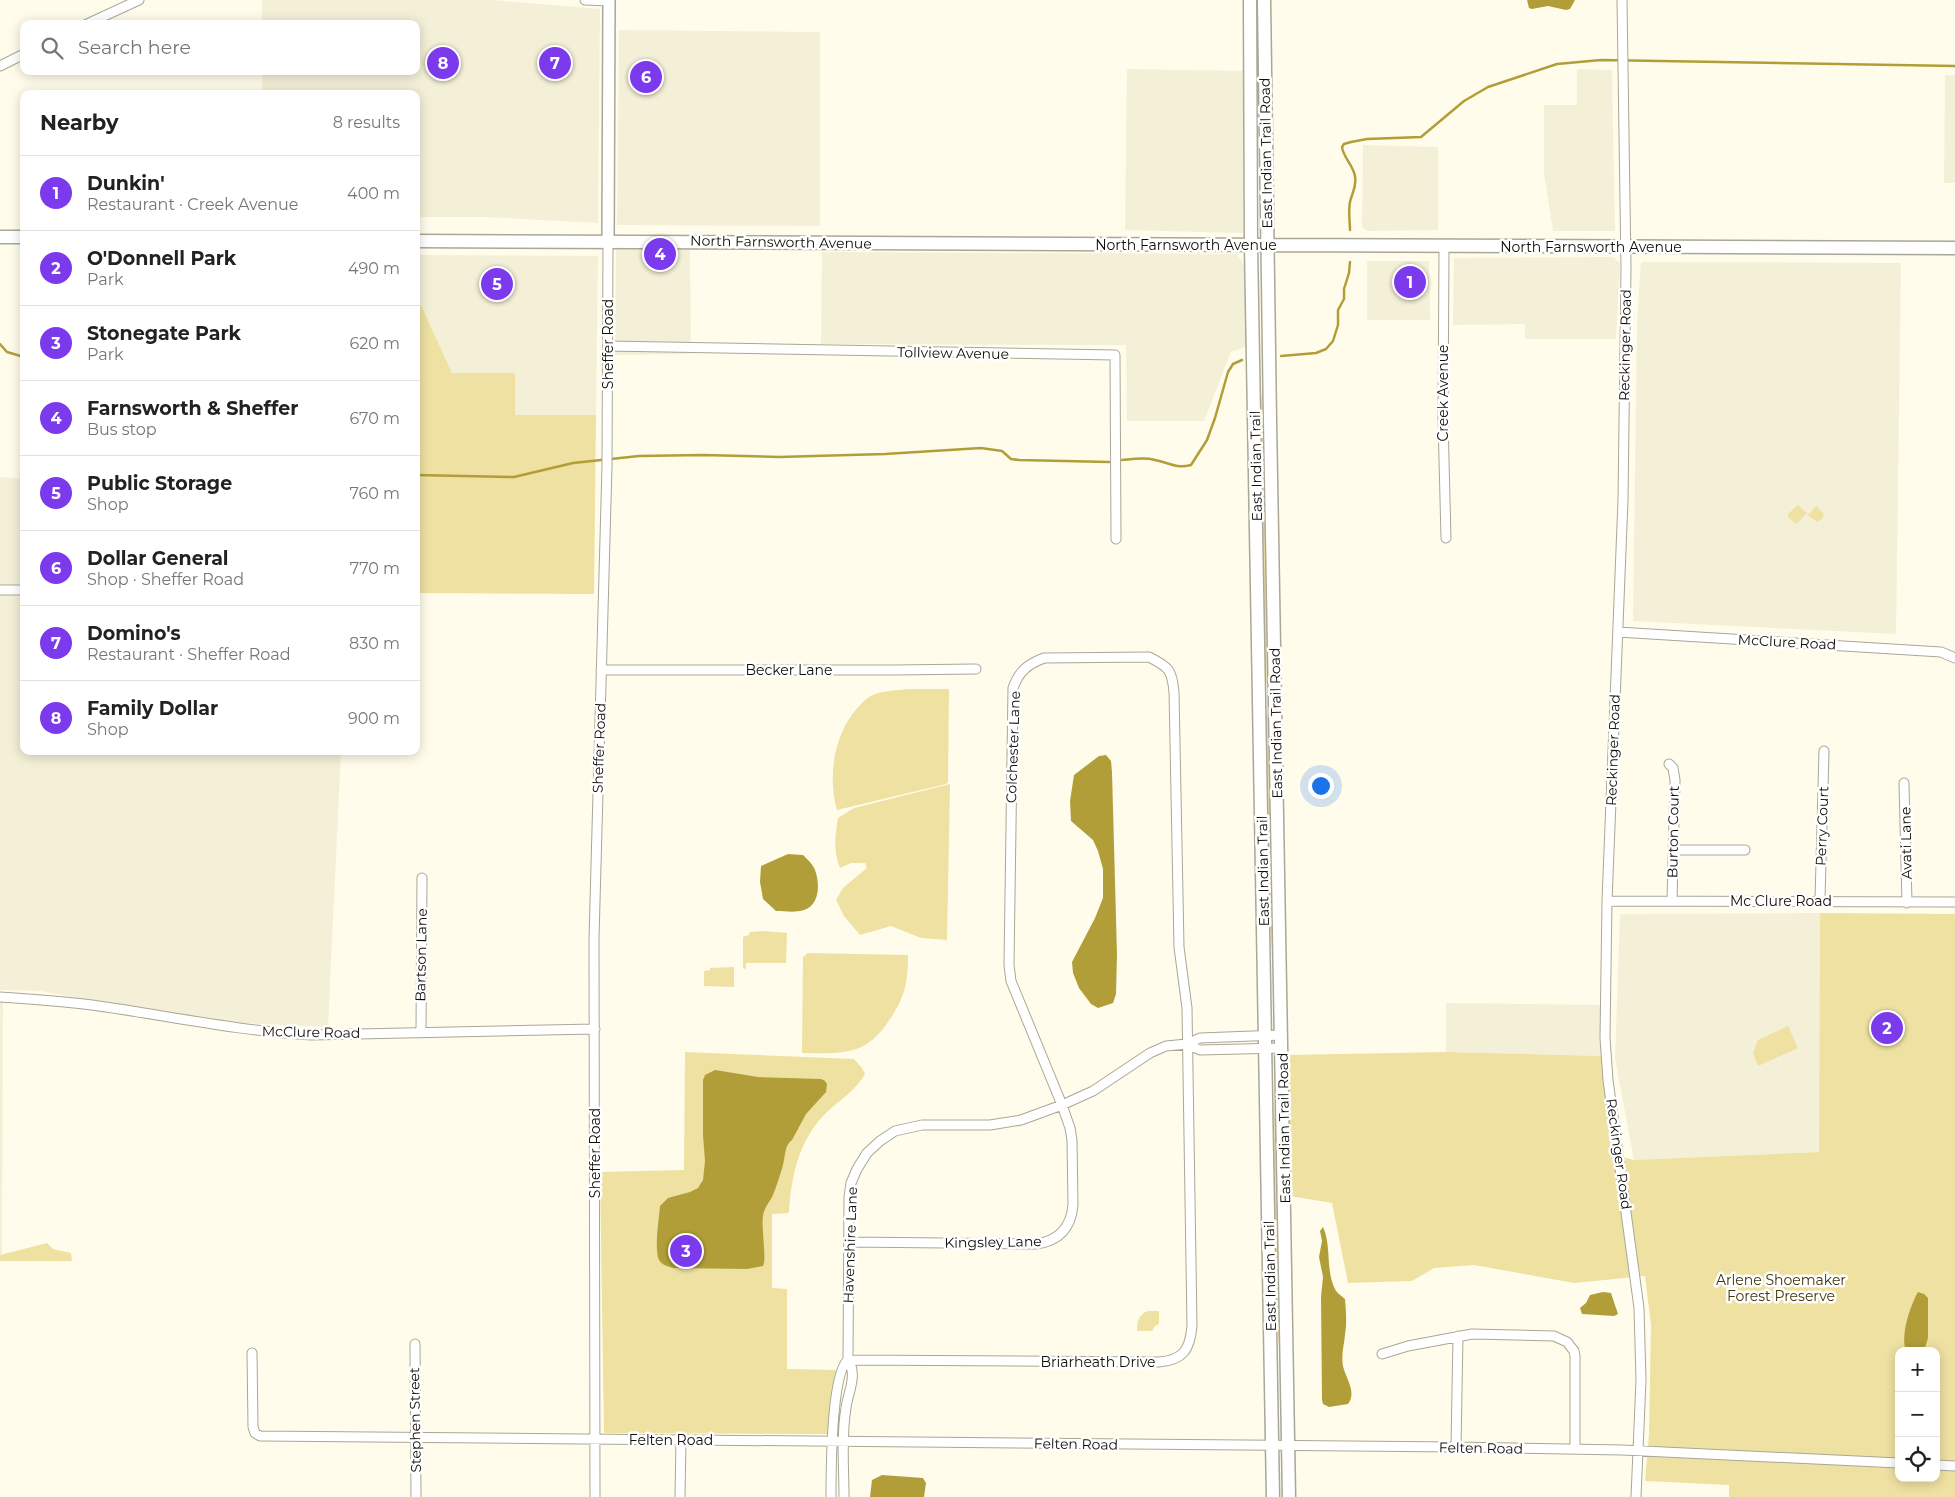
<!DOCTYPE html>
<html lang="en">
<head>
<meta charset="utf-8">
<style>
	:root { --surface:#fff; --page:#f6f6f6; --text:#222; --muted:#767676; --line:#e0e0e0; --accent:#7c3aed }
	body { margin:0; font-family:Montserrat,sans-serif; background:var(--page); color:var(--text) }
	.controls { position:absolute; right:15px; bottom:15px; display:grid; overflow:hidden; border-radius:10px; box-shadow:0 2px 12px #0003 }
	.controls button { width:45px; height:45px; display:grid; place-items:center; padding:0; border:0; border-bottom:1px solid var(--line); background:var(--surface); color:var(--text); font:25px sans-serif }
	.you { position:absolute; left:1320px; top:785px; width:18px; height:18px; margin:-12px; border:4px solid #fff; border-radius:50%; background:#1a73e8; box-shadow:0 0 0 8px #1a73e833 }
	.badge { display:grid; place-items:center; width:32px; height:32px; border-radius:50%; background:var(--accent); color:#fff; font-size:16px; font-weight:700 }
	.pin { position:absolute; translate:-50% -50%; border:2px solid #fff; box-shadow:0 1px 5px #0006 }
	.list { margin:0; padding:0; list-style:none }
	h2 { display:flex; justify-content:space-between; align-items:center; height:65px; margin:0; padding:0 20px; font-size:21px }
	h2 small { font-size:16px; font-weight:400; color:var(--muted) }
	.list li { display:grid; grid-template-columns:32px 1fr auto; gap:15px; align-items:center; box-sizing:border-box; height:75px; padding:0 20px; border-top:1px solid var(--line) }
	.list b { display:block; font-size:19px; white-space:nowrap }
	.list p { margin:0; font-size:16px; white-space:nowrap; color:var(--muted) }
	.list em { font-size:16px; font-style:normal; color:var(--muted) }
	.icon { flex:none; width:28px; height:28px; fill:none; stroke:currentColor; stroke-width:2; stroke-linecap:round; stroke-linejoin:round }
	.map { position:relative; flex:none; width:1955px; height:1497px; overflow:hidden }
	.search { position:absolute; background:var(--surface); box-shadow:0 2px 12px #0003; left:20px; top:20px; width:400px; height:55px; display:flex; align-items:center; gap:12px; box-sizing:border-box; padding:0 18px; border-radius:10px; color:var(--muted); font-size:19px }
	.panel { position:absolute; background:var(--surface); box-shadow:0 2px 12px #0003; left:20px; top:90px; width:400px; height:665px; border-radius:10px }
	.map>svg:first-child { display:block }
	.built { fill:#f4efd7 }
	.green { fill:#eee1a2; fill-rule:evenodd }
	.water { fill:#b29e39 }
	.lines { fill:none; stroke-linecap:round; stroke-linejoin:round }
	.stream { stroke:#b29e39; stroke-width:2.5 }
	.minor-casing { stroke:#aaa797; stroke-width:11 }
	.tertiary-casing { stroke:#aaa797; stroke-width:14 }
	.secondary-casing { stroke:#aaa797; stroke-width:15 }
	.minor { stroke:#fff; stroke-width:9 }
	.tertiary { stroke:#fff; stroke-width:11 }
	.secondary { stroke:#fff; stroke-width:12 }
	.labels { text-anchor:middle; stroke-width:5; stroke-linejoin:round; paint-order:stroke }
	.street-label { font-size:14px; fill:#0e0d08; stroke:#fff }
	.park-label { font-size:14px; fill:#3f360b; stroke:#fff }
</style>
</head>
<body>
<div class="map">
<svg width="1955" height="1497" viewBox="0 0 1955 1497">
	<rect width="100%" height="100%" fill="#fffceb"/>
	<!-- built -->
	<path class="built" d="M262,0H492L600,9L598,223L485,217H416V94H262V71H416V24H262Z
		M619,30L820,32V226L617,225Z
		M1127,69L1243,71V233L1125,230Z
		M1577,69L1612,70L1615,231H1553L1544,173V105H1577Z
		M1945,75H1955V183H1944Z
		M1363,145L1438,147V230L1367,231L1362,227Z
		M616,249L690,250L691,354L615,355Z
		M822,252L1237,254L1246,268L1247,346L1231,352L1204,421H1127L1126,345L821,344Z
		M416,255L598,256L596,415H514L515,373H452L416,294Z
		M1614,257L1620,264L1616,339H1525V324L1453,325L1454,258Z
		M1367,261H1429L1430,320H1367Z
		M1641,262L1901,263L1896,634L1633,621L1637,324Z
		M0,477L24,479V751H341L328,1027L193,1021L41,991L0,990Z
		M1820,913L1819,1152L1634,1160L1615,1059L1620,914Z
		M0,1001H3L2,1255H0Z
		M1446,1003L1604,1005L1602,1056L1446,1052Z"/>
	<!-- green -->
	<path class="green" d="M416,294L452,373H515V415H596L594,594L416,593Z
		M1260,379L1265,433L1269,684H1267L1264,682Z
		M1798,505L1807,513L1796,524L1788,517V514Z
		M1816,506L1824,514L1822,519L1817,522L1808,515Z
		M907,689H949L948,782L946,784L837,810C826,772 836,722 869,697C880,690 895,691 907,689Z
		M1267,714L1270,715L1274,973L1269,915L1265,715Z
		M950,784L947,940L921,938L891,926L860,935L844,916L836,900L843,888L867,868L865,863H851L840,868C833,851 835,836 838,818L854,808Z
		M1820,913L1955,914V1497H1729V1485L1645,1481L1649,1434L1651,1325L1645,1276L1574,1283L1474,1265L1434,1268L1412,1281L1348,1283L1332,1203L1290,1196L1287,1055L1446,1052L1602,1056L1614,1155L1634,1160L1819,1152ZM1899,1351H1936V1478H1899Z
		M764,931L787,933L786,963H746V970L743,967V937L749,935L750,932Z
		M808,953L908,955C908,988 903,1002 883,1029C876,1037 869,1044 859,1048C841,1055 822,1053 802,1053L803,957Z
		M734,967V987L704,986V971L710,970V968Z
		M1788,1026L1798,1048L1758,1066L1753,1053L1758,1040Z
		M685,1052L854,1059L862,1068L865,1074C857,1089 840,1100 827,1112C799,1139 791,1176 789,1213L772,1214V1288L787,1289V1369L838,1370L830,1404L828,1434L604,1433L600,1172L684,1170Z
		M1272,1108H1274L1280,1170L1281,1369L1276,1312Z
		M47,1243L53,1249L71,1253L72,1261H0V1255Z
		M1148,1311H1159V1324L1155,1326L1152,1331H1137C1137,1321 1139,1314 1148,1311Z"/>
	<!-- water -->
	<path class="water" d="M1527,0H1575L1570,9L1566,10L1548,6L1532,9L1529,8Z
		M1106,755L1111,761L1112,772L1117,955L1116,994L1113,1003L1098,1008L1091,1004L1079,988L1073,973L1072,962L1095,918L1103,898V869L1098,851L1093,840L1071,821L1070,801L1074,775L1099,756Z
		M788,854L803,855C807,859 813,864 815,870C820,883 820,905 804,910C795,913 785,911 776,911L763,899L760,882L761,866Z
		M715,1070L758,1077L821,1079L825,1081L827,1084L826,1092L806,1114L792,1140C785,1144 785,1157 783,1165C780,1175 777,1185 773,1195C770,1202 764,1207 763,1216C761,1228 767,1259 763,1266L747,1269L673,1268C667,1266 662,1265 659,1260C654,1249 659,1219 660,1206L668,1198L690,1192L698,1188L703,1180L705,1161L703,1135V1080L705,1075Z
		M1323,1227C1332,1246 1325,1272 1336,1291C1338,1294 1342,1296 1345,1299C1346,1311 1347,1323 1345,1335C1344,1346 1341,1354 1343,1366C1346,1379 1357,1392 1348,1404L1329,1407L1323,1404L1322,1400L1321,1297L1323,1277L1319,1257L1322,1241L1320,1231Z
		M1603,1292L1611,1293L1618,1314L1614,1316L1582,1314L1580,1308L1586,1303L1590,1295Z
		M1918,1292L1924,1294L1928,1298V1338L1924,1351H1906C1900,1336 1910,1306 1918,1292Z
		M882,1475L923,1478L926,1483L924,1497H870L872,1480Z"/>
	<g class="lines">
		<!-- stream -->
		<path class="stream" d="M1350,230C1350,222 1348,211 1350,202C1352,192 1357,188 1355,176C1353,165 1343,157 1342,147L1344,144L1351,142L1367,139L1421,137L1464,101L1488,87L1557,64L1601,60L1955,66
			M0,344L7,352L24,357
			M1281,356L1316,353L1326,349L1333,341L1338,325V310L1344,299V289L1349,273L1350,262
			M1122,460C1133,459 1144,457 1155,460C1170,463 1176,469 1191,465L1207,440L1215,418L1228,372L1233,364L1242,360
			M416,475L514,477L573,463L639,456L703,455L779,457L885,454L981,448L1002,451L1011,459L1019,460L1109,462"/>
		<!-- minor casing -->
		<g class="minor-casing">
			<path id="minor" d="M585,0L609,1
				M1622,0L1626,268L1623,500L1607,901L1605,1038L1608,1080L1639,1308L1641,1380L1636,1497
				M87,24L139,0
				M0,66L24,54
				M1444,247L1443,420L1446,538
				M608,346L1115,355L1116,539
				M0,590H24
				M1618,632L1941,652L1955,658
				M601,670H894L976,669
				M1669,764L1673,768L1675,780L1672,901
				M1904,783L1907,903
				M1673,850H1745
				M1820,900L1824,751
				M1607,901L1955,902
				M0,997C31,999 61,1001 92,1005C165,1015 237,1031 311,1035L595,1029
				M421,1032L422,878
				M1187,1044L1200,1050L1282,1048
				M415,1344L416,1497
				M252,1353L253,1427L255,1433L260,1436L1456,1447L1622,1450L1899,1463
				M1382,1354L1408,1346L1472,1334L1554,1336L1567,1342L1574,1351L1575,1356V1449
				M848,1360L1159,1362C1183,1360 1190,1350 1192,1326L1187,1008L1179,947L1174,692C1172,670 1169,667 1149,657L1044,658C1028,664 1019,671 1013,688L1009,965L1011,981L1062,1105L1070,1128L1072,1140L1073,1205C1071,1228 1059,1241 1036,1244L849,1242
				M1456,1447L1458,1336
				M1936,1465L1955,1466
				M595,1497L594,938L607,466L608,242
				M680,1497L681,1440
				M831,1497C831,1473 831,1373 848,1360
				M844,1497C844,1468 841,1437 846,1408C848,1392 858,1375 848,1360L849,1197L851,1183L857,1169L867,1153L880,1141L895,1131L922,1125H990L1021,1120L1062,1105L1093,1091L1150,1053L1166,1046L1187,1044L1200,1038L1282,1035"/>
		</g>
		<!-- tertiary casing -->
		<g class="tertiary-casing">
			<path id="tertiary" d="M608,242L609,0"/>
		</g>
		<!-- secondary casing -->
		<g class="secondary-casing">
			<path id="secondary" d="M1250,0L1251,246L1273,1497
				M1264,0L1270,421L1289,1497
				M0,237H24
				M416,241L1955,248"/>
		</g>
		<!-- minor -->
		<use href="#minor" class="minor"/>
		<!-- tertiary -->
		<use href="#tertiary" class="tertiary"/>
		<!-- secondary -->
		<use href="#secondary" class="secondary"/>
	</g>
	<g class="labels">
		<!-- street labels -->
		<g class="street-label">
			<text transform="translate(1266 153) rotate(-91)" y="5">East Indian Trail Road</text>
			<text transform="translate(781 242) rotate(1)" y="5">North Farnsworth Avenue</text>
			<text x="1186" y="250">North Farnsworth Avenue</text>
			<text x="1591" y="252">North Farnsworth Avenue</text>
			<text transform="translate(608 344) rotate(-90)" y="5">Sheffer Road</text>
			<text transform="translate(1625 345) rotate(-89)" y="5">Reckinger Road</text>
			<text transform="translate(953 353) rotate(1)" y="5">Tollview Avenue</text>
			<text transform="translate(1443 393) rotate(-90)" y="5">Creek Avenue</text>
			<text transform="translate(1256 466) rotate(-91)" y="5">East Indian Trail</text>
			<text transform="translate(1787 642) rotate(3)" y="5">McClure Road</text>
			<text x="789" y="675">Becker Lane</text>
			<text transform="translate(1276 723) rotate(-91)" y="5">East Indian Trail Road</text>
			<text transform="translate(1013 747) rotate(-88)" y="5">Colchester Lane</text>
			<text transform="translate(599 748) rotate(-88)" y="5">Sheffer Road</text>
			<text transform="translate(1613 750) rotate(-88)" y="5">Reckinger Road</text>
			<text transform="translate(1822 826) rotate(-88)" y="5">Perry Court</text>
			<text transform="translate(1673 832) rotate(-89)" y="5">Burton Court</text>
			<text transform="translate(1906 843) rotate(-91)" y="5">Avati Lane</text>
			<text transform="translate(1263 871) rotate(-91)" y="5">East Indian Trail</text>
			<text x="1781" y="906">Mc Clure Road</text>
			<text transform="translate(421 955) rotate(-89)" y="5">Bartson Lane</text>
			<text transform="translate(311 1032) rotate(1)" y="5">McClure Road</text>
			<text transform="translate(1284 1128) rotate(-91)" y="5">East Indian Trail Road</text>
			<text transform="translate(595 1153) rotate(-90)" y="5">Sheffer Road</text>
			<text transform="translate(1619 1154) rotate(82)" y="5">Reckinger Road</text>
			<text transform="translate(993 1242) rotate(-1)" y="5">Kingsley Lane</text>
			<text transform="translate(850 1245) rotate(-88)" y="5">Havenshire Lane</text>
			<text transform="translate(1270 1276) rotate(-91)" y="5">East Indian Trail</text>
			<text x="1098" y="1367">Briarheath Drive</text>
			<text transform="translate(415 1420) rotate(-91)" y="5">Stephen Street</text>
			<text x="671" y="1445">Felten Road</text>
			<text transform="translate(1076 1444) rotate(1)" y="5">Felten Road</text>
			<text transform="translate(1481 1448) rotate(1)" y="5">Felten Road</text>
		</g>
		<!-- park labels -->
		<g class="park-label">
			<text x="1781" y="1285">Arlene Shoemaker<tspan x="1781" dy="16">Forest Preserve</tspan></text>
		</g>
	</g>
</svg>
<div class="controls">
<button>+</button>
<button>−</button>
<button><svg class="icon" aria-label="locate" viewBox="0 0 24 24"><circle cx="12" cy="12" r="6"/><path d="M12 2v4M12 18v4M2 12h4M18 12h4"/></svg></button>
</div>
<div class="you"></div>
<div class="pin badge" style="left:1410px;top:282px">1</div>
<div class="pin badge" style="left:1887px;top:1028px">2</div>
<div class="pin badge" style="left:686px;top:1251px">3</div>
<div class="pin badge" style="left:660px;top:254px">4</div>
<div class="pin badge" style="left:497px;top:284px">5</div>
<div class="pin badge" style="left:646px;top:77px">6</div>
<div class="pin badge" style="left:555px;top:63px">7</div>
<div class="pin badge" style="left:443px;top:63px">8</div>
<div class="search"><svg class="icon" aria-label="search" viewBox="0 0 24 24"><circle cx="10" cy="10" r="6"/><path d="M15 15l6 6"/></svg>Search here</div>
<section class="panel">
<h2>Nearby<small>8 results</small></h2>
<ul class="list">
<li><span class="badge">1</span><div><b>Dunkin'</b><p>Restaurant · Creek Avenue</p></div><em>400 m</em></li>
<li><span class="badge">2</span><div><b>O'Donnell Park</b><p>Park</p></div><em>490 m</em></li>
<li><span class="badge">3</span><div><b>Stonegate Park</b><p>Park</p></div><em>620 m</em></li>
<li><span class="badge">4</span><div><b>Farnsworth &amp; Sheffer</b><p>Bus stop</p></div><em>670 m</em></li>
<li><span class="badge">5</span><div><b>Public Storage</b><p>Shop</p></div><em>760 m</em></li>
<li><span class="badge">6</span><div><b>Dollar General</b><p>Shop · Sheffer Road</p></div><em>770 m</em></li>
<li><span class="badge">7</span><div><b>Domino's</b><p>Restaurant · Sheffer Road</p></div><em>830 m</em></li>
<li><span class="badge">8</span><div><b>Family Dollar</b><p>Shop</p></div><em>900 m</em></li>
</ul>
</section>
</div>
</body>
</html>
